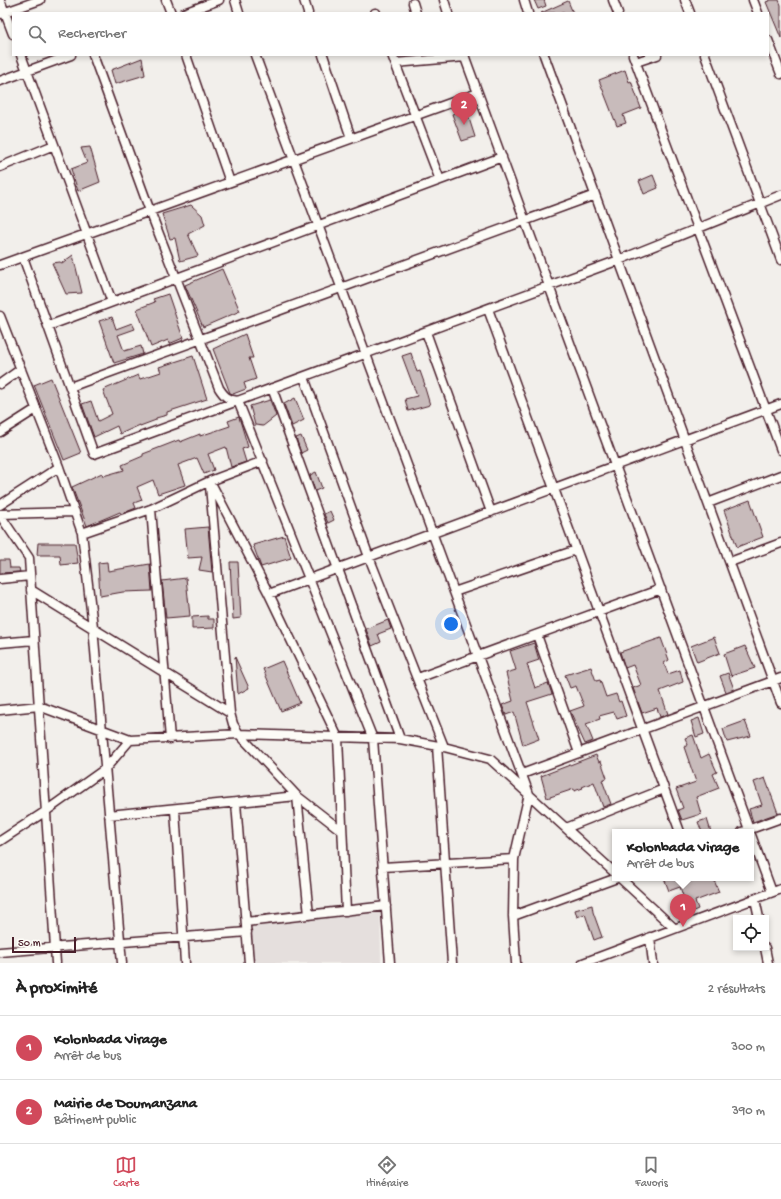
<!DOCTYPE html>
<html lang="fr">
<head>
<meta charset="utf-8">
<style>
	:root { --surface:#fff; --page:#f2f2f2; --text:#222; --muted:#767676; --line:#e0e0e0; --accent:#d1495b }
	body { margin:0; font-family:"Gochi Hand",sans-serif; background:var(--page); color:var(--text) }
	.controls { position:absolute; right:12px; bottom:12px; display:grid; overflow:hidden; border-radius:0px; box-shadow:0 2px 6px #0003 }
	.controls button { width:36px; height:36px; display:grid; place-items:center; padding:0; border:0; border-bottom:1px solid var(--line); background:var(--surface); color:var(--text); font:20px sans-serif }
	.scale { position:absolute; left:12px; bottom:10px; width:64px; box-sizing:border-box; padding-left:4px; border:2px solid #4a1f2b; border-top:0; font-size:11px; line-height:14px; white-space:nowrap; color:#4a1f2b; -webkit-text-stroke:3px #fdfcf7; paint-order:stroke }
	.you { position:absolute; left:451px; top:624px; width:14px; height:14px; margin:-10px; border:3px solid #fff; border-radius:50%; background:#1a73e8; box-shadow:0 0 0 6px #1a73e833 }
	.badge { display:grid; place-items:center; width:26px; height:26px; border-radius:50%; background:var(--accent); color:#fff; font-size:13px; font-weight:700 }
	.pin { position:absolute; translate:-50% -33px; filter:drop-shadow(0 1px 2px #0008) }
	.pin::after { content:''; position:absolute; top:21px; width:14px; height:12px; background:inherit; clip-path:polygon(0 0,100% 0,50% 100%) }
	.popup { position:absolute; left:612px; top:829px; width:142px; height:52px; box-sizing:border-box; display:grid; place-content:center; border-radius:0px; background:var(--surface); filter:drop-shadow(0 1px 3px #0005); font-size:13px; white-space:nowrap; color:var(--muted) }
	.popup b { font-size:15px; color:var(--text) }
	.popup::after { content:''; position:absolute; left:50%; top:100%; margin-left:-8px; border:8px solid transparent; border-top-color:var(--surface) }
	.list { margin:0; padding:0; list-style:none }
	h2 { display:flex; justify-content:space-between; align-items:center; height:52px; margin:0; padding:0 16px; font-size:17px }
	h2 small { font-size:13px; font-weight:400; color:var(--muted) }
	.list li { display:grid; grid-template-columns:26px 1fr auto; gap:12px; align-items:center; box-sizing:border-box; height:64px; padding:0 16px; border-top:1px solid var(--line) }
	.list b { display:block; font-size:15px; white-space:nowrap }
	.list p { margin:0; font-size:13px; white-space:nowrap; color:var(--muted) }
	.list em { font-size:13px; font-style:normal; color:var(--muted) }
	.icon { flex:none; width:22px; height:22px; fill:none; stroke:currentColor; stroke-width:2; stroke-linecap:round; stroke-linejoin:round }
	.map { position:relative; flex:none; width:781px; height:963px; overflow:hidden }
	.search { position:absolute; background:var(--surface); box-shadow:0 2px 6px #0003; left:12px; right:12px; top:12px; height:44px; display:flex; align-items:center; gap:10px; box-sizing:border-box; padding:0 14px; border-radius:0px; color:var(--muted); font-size:15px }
	.sheet { height:180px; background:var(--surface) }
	nav { display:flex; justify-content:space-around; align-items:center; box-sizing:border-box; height:56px; border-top:1px solid var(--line); background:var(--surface); font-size:11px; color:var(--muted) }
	nav a { display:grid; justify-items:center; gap:2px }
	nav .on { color:var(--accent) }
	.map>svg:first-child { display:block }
	.built { fill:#e5dfdd }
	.building { fill:#c8bbbb; stroke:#4a1f2b }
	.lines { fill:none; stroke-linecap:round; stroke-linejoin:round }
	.minor-casing { stroke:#4a1f2b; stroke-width:11 }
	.minor { stroke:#fdfcf7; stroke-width:8 }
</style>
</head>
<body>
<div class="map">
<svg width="781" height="963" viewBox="0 0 781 963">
	<rect width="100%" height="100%" fill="#f2efeb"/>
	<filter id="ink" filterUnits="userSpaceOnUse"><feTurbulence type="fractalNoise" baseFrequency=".025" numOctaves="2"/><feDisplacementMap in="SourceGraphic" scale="8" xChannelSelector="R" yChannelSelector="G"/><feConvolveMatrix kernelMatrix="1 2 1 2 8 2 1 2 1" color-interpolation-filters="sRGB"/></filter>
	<g filter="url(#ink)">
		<!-- built -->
		<path class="built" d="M380,912L381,963H250L248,927Z"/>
		<!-- building -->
		<path class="building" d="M534,0H544L546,6L538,9Z
			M771,0H779L781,5V38L766,2Z
			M568,1L573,13H541Z
			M142,58L145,75L115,84L111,70Z
			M625,70L629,82L631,81L641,108L623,115L626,123L617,126L599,80Z
			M466,109L475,137L462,141L452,114Z
			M90,147L100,182L78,191L71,169L87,163L81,148Z
			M653,175L658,188L644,194L639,181Z
			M191,205L202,215L205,225L188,234L198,256L180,261L175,238L170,239L162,214Z
			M73,255L82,293L66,294L52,263L60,262L62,263Z
			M222,269L240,311L203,327L185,285Z
			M168,294L183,338L169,344L168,340L151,347L137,309L155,302L153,299Z
			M112,317L116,329L132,323L135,329L118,335L124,351L141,346L143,354L114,363L99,321Z
			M245,334L253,358H249L256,379L244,383L246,389L233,394L230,393L213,349Z
			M411,353L417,372L420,371L425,385H424L430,405L408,411L405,399L417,396L402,356Z
			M193,356L207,399L167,412V415L156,418V420L140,426V425L120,434L117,426L94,437L82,404L91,401L98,421L112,414L103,390L138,375L140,379L161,372L159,367Z
			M51,378L81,453L64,460L34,385Z
			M295,398L304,420L292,426L284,404Z
			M270,400L276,416L263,426L255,425L250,406Z
			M239,417L248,447L242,449L246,462L231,467L226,447L208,454L214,470L204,474L197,458L178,465L185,485L158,494L153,480L137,487L142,500L134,503L136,508L121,514L120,512L87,526L72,487L102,473L103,476L124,470L122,465L143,456V454L179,440L180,442L200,434V436L230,426L228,421Z
			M301,436L307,450L301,453L296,438Z
			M316,472L322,488L315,491L310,475Z
			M750,500L763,537L737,547L724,510Z
			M330,511L334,520L328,523L324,514Z
			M208,527L210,550L212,572L199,570L202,557L188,558L185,529Z
			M284,536L291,558L261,567L253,545Z
			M38,543H75L78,563L61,565L60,555H37Z
			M0,560H9L10,568H19L20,572L0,573Z
			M107,562L108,571L150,564L152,591L123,592L100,596L98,563Z
			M230,562H238L241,618L233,619Z
			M186,578L190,616L166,618L162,581Z
			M208,616V619H214V628L192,629V617Z
			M388,620L391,629L378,634L381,642L372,646L366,629Z
			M714,637L720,653L697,662L691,646Z
			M661,638L669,660L664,663L668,674L680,670L683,682L660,691L668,714L660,717L657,708L642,713L633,688L641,685L633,665L625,668L620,652Z
			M534,643L539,660L527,664L535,688L548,683L552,694L527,702L539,739L523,745L514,712L506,715L502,705L513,701L506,673L516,670L510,651Z
			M745,646L755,668L731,676L724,654Z
			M235,657L249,688L238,694Z
			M282,661L300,703L281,711L263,669Z
			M591,667L596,681L600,680L606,697L616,694L619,702L621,701L626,716L617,719L614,712L599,716L600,719L586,724L593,741L585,744L570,711L584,706L576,686L570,688L565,675Z
			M728,673L734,689L726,692L720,676Z
			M699,718L704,734L696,737L691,721Z
			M745,721L751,736L727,742L723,729Z
			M693,735L701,758L709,754L717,772L713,774L719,788L696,797L701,814L682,820L678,810L683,808L676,789L696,782L684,747L688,745L685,738Z
			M596,755L599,762L601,761L607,778L602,780L611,804L603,807L594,782L582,787L583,788L574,791V789L547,798L541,776Z
			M765,778L778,813L753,822L749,809L762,805L754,782Z
			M707,819L711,832H702L698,822Z
			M664,878H713L719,892L695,901L698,909L689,913L680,887L669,891Z
			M592,905L593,912L602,937L594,940L585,914L577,917L575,910Z"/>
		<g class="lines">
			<!-- minor casing -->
			<g class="minor-casing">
				<path id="minor" d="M0,0L13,34
					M166,0L171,13
					M235,0L239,13
					M304,0L308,13
					M444,0L448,13
					M524,0L528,13
					M613,0L618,13
					M685,0L690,13
					M753,0L758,13
					M413,3L416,13
					M184,13L219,0
					M375,13H376
					M0,14L40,0
					M768,40L781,74
					M21,55L112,302
					M93,55L150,211L219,388C224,396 228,400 238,401L373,739L390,963
					M186,55L230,182
					M255,55L529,794L514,859L513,916L516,963
					M323,55L351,138
					M392,55L440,180
					M464,55L750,832
					M544,55L781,703
					M633,55L781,450
					M705,55L781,260
					M636,62L657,55
					M395,63L465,57
					M0,81L71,55
					M0,167L54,145
					M23,257L94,454L619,260L781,195
					M0,265L478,93
					M488,309L680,832
					M0,316L59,467L82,533L93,627L122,963
					M48,326L502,157
					M426,332L491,512
					M304,377L369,557L444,747
					M0,384L21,369
					M70,387L595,195
					M272,388L400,739
					M0,432L36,409
					M210,481L269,594L338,738L346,911
					M210,486L230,713L233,724L239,734L297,796L342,831
					M708,503L781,475
					M0,505L59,467
					M151,509L170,739
					M0,514L75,512
					M0,515L29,558L56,963
					M82,533L151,509L210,481L263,461
					M730,562L781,543
					M0,579L30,576
					M31,590L230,713
					M454,592L576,550
					M269,594L781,404
					M537,635L579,753
					M0,643L34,640
					M418,678L661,589
					M0,710L39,706L130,740L239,734L400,739L444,747L490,759L615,873
					M437,746L452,963
					M522,774L781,678
					M236,803L249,963
					M175,810L185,963
					M109,815L297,796L309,915
					M566,828L664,789
					M742,832L781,818
					M751,835L772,892
					M0,841L46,811L105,769L130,740
					M383,867L514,859
					M620,878L674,928
					M755,899L759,918
					M513,916L617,878
					M246,922L386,906
					M650,937L653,963
					M765,948L768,963
					M0,952L247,932
					M583,963L781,889"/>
			</g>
			<!-- minor -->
			<use href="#minor" class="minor"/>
		</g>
	</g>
</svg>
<div class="controls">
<button><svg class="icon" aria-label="locate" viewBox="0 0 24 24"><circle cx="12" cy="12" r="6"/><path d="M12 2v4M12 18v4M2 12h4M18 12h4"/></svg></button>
</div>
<div class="scale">50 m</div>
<div class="you"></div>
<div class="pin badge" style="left:683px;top:927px">1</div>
<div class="popup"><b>Kolonbada Virage</b>Arrêt de bus</div>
<div class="pin badge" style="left:464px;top:125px">2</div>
<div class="search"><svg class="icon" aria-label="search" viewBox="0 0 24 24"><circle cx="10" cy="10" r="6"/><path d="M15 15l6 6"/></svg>Rechercher</div>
</div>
<section class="sheet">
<h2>À proximité<small>2 résultats</small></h2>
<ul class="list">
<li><span class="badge">1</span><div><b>Kolonbada Virage</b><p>Arrêt de bus</p></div><em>300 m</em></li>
<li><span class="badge">2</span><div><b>Mairie de Doumanzana</b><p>Bâtiment public</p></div><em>390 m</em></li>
</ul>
</section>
<nav>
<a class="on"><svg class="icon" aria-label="map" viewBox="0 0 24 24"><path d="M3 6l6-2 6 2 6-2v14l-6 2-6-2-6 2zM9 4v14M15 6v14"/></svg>Carte</a>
<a><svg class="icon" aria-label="directions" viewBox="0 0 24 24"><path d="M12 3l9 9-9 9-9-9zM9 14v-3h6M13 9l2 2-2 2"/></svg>Itinéraire</a>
<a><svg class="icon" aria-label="saved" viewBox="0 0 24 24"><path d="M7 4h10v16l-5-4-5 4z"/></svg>Favoris</a>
</nav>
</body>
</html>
